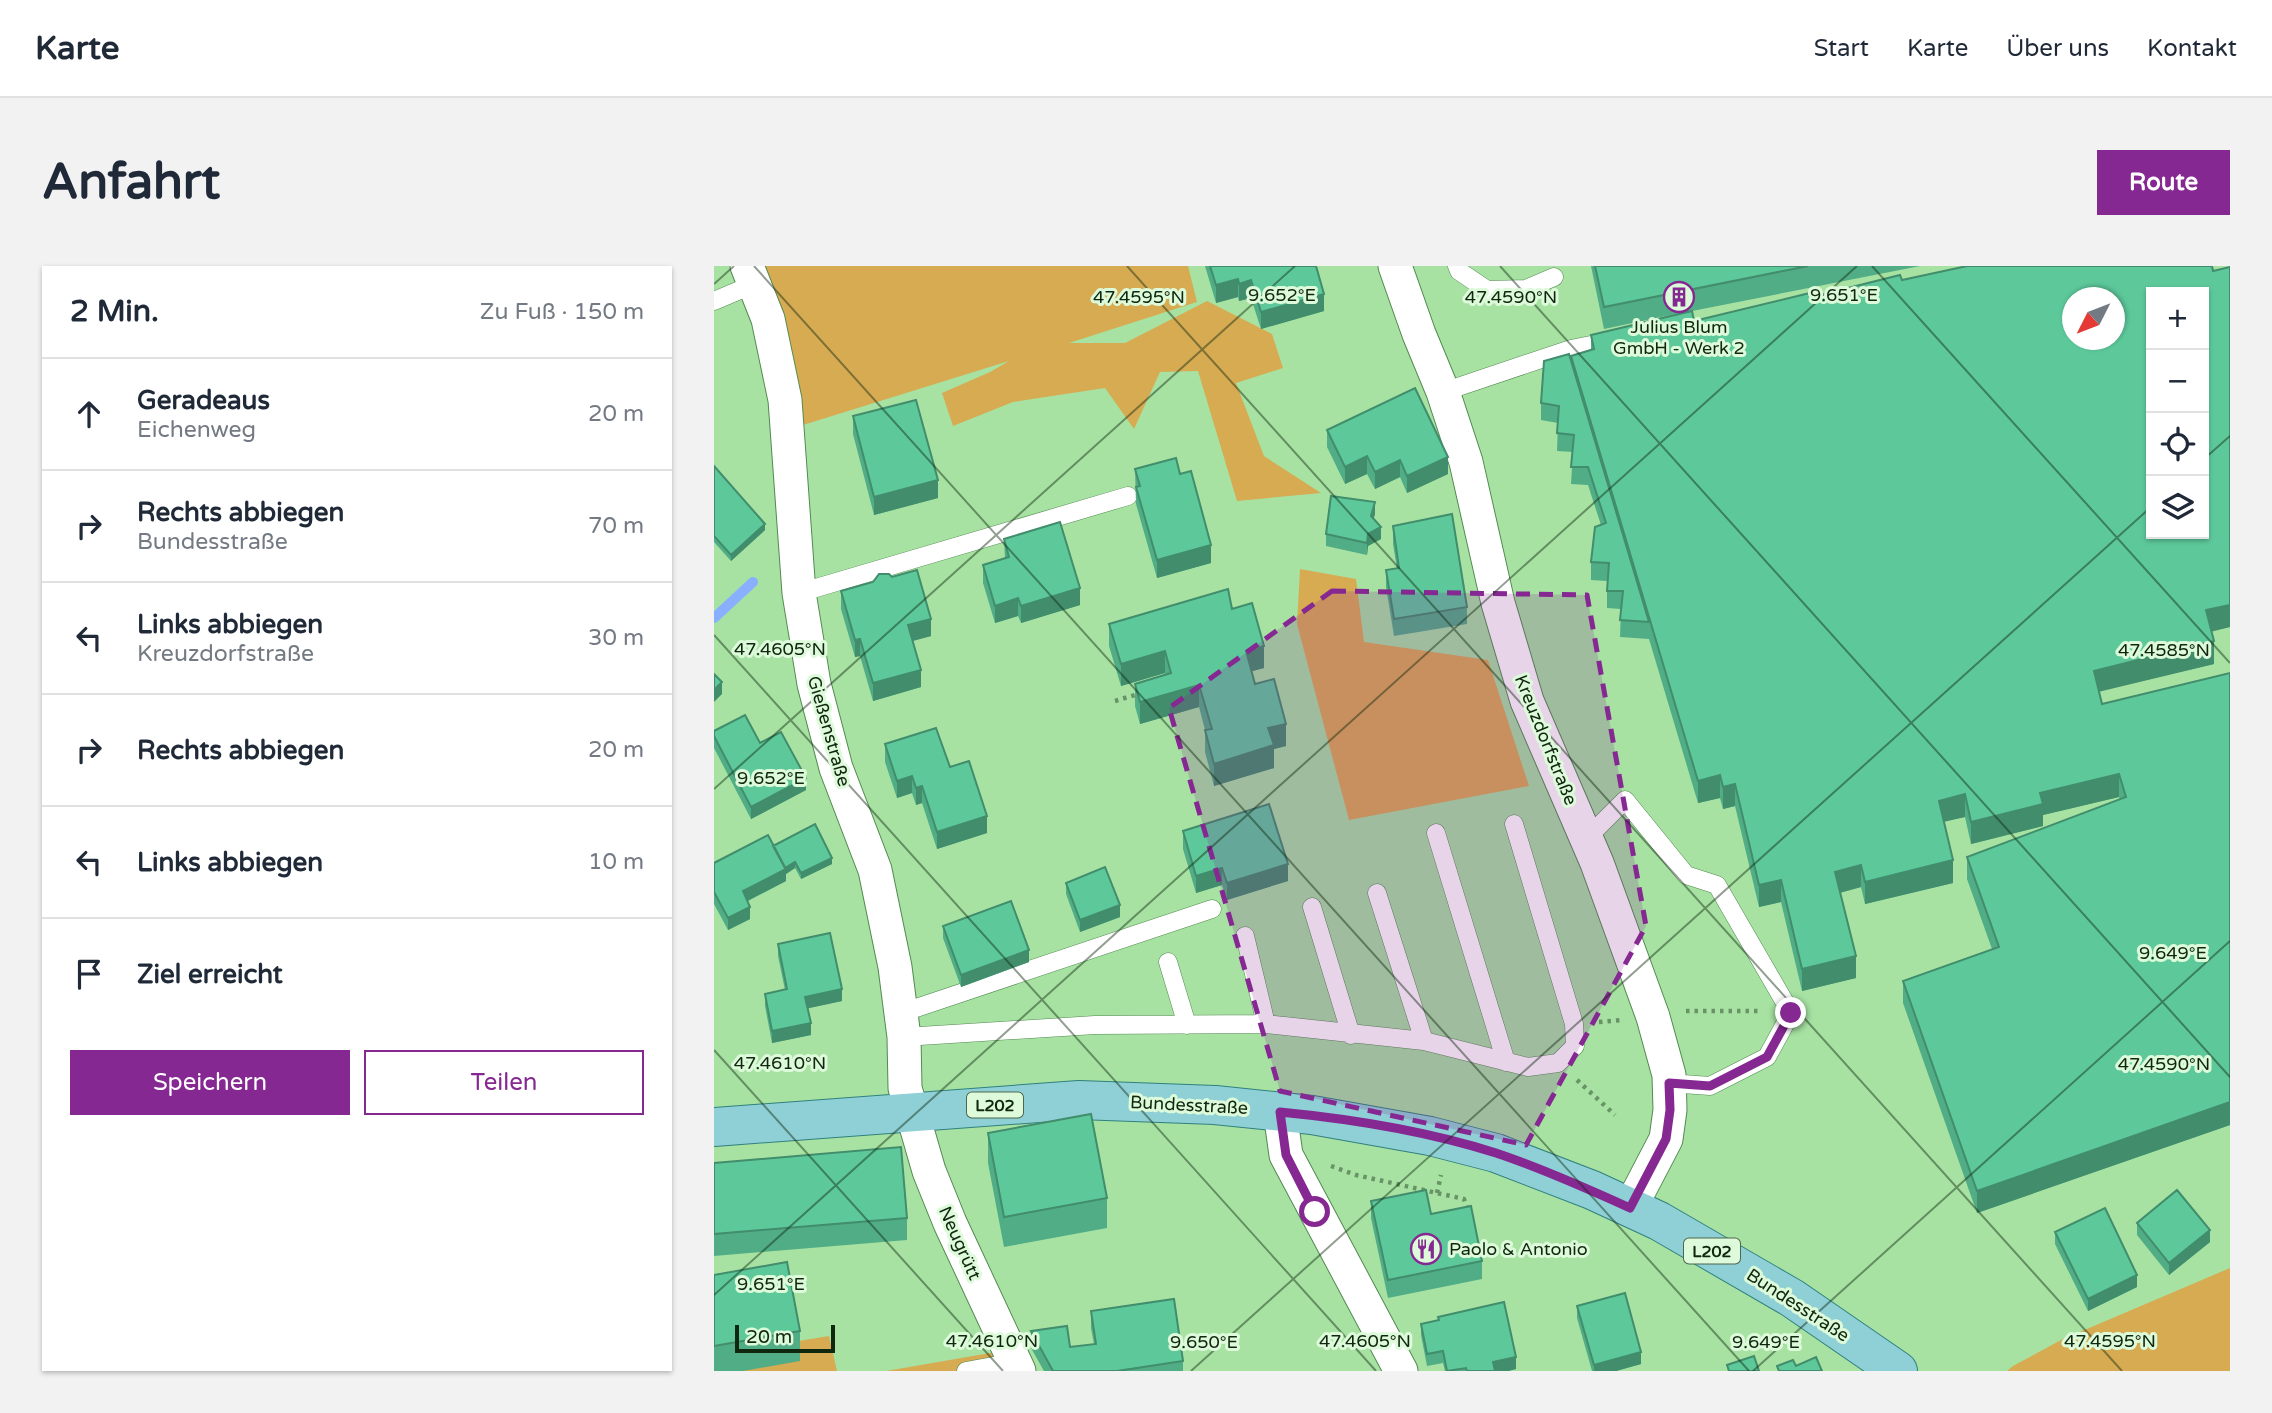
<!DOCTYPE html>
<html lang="de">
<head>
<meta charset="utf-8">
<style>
	:root { --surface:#fff; --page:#f2f2f3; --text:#1f2937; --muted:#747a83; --line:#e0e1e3; --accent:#862892 }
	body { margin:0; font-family:"Varela Round",sans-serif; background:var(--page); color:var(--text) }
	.controls { position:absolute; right:21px; top:21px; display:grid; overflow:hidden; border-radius:0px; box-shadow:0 2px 5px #0004 }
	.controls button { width:63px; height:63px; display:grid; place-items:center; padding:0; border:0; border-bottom:2px solid var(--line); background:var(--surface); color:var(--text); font:35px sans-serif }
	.compass { position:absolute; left:1348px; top:21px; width:63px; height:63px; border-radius:50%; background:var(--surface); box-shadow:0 2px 5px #0004; rotate:228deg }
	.scale { position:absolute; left:21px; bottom:18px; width:100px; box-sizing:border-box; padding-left:7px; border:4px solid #10270f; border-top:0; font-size:19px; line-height:24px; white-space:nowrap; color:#10270f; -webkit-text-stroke:5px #ddfada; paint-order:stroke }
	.stop { position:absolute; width:21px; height:21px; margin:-16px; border:5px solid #862892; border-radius:50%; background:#fff }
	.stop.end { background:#862892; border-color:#fff; box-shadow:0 2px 7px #0008 }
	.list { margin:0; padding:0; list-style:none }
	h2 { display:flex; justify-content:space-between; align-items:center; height:91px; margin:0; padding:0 28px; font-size:30px }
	h2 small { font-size:23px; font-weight:400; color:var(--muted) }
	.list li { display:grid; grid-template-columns:46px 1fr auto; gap:21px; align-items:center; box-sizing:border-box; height:112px; padding:0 28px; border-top:2px solid var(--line) }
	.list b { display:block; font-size:26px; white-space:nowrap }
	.list p { margin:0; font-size:23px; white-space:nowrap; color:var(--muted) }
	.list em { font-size:23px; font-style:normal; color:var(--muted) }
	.actions { display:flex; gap:14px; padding:21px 28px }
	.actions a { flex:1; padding:16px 0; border:2px solid var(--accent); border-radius:0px; text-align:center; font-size:24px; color:var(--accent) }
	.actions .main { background:var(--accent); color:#fff }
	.icon { flex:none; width:38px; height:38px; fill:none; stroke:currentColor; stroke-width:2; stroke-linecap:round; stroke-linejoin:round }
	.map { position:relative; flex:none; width:1516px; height:1105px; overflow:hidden; border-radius:0px }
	header { display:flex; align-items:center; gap:42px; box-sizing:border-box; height:98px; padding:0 35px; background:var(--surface); border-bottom:2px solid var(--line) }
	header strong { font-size:33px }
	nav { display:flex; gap:38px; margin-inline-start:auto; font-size:24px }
	.intro { display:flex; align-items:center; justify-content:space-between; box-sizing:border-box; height:168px; padding:0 42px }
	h1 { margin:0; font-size:49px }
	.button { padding:18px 32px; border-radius:0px; background:var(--accent); color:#fff; font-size:24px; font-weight:700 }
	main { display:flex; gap:42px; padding:0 42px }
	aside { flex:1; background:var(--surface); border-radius:0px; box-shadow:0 2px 5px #0004 }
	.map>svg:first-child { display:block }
	.green { fill:#d7ab52 }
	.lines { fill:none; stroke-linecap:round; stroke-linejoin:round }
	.stream { stroke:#88b0fe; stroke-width:10 }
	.service-casing { stroke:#528a50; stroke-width:19 }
	.minor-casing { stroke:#528a50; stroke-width:35 }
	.primary-casing { stroke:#31807e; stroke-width:40 }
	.path { stroke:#689365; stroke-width:4.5; stroke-dasharray:3.5 5; stroke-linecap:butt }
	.service { stroke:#fff; stroke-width:18 }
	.minor { stroke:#fff; stroke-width:33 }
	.primary { stroke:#8ed0d5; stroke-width:38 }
	.wall { fill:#50ad85 }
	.shaded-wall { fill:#418d6c }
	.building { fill:#5dc99b; stroke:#418d6c; stroke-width:2; fill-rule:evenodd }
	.route { stroke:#862892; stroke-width:9 }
	.marked { fill:#862892; fill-opacity:0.2; stroke:#862892; stroke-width:5; stroke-dasharray:14 9; stroke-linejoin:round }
	.ticks { fill:none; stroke:#10270f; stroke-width:2; stroke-opacity:0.45 }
	.labels { text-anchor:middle; stroke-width:6; stroke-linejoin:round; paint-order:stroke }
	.shield { fill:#ddfada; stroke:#4e664c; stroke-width:2 }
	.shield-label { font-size:16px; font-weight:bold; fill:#10270f }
	.poi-label { font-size:18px; fill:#10270f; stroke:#ddfada }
	.street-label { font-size:18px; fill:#10270f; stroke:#ddfada }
	.ticks-label { font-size:18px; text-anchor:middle; fill:#10270f; stroke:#ddfada; stroke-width:6; stroke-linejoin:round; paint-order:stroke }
</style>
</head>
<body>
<header>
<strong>Karte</strong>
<nav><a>Start</a><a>Karte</a><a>Über uns</a><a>Kontakt</a></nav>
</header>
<div class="intro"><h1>Anfahrt</h1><a class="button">Route</a></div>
<main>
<aside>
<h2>2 Min.<small>Zu Fuß · 150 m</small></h2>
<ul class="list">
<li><svg class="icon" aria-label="ahead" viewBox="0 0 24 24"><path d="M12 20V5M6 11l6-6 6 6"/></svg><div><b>Geradeaus</b><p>Eichenweg</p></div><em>20 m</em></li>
<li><svg class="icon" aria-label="right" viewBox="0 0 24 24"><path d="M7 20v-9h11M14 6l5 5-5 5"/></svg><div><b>Rechts abbiegen</b><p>Bundesstraße</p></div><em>70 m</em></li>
<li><svg class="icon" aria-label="left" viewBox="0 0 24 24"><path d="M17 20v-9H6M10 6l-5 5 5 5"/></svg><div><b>Links abbiegen</b><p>Kreuzdorfstraße</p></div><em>30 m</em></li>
<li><svg class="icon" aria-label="right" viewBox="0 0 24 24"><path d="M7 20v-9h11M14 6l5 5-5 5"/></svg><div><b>Rechts abbiegen</b></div><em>20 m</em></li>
<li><svg class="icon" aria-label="left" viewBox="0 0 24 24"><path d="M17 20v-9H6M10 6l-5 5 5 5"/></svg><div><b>Links abbiegen</b></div><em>10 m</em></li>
<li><svg class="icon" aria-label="arrive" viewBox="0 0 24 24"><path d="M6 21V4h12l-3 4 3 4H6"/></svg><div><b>Ziel erreicht</b></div></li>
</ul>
<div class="actions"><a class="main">Speichern</a><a>Teilen</a></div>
</aside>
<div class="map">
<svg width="1516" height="1105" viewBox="0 0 1516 1105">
	<rect width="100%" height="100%" fill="#a7e2a3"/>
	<!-- green -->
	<path class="green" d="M44,0H474L483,36L355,77H411L493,35L558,68L569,102L522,117L550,190L607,227L523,235L484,105L446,106L420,163L391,122L299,136L239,160L228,127L276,106L295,95L89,159Z
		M586,303L642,313L650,376L774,394L815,520L635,554L583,358Z
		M1516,1002V1105H1293L1299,1100L1347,1074Z
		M115,1070L123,1105H0V1089Z
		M282,1086L292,1105H172Z"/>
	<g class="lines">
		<!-- stream -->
		<path class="stream" d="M0,352L39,316"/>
		<!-- service casing -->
		<g class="service-casing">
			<path id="service" d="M743,0L745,5L773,24L812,23L840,11
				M0,35L40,18
				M729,126L857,83L897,75
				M85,327L414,230
				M722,567L792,796
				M872,573L911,534L972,609L1003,619L1077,747L1053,791L996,820L955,817
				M663,627L710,775
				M598,641L637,769
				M531,670L552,758
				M454,696L473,759
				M187,747L498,643
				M190,771L381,759L552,758L710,775L814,801L844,797L861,780L860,758L800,558
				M252,1105L301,1096"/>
		</g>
		<!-- minor casing -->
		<g class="minor-casing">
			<path id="minor" d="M33,0L54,53L71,134L85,327L100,418L122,502L161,604L181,701L190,771L191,822L215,905L236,957L305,1105
				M681,0L705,68L729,126L752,196L784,337L813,435L883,597L939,751L955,809L956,844L952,873L916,942
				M566,846L572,889L687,1105"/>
		</g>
		<!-- primary casing -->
		<g class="primary-casing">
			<path id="primary" d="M0,861L365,834L501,839L598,849L716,870L782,887L878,924L945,955L1078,1032L1184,1105"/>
		</g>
		<!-- path -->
		<path class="path" d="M401,435L424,428
			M972,745H1048
			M885,756L908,754
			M863,814L901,849
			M617,900L642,909L750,933L754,944
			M723,927L727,909"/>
		<!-- service -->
		<use href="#service" class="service"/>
		<!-- minor -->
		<use href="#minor" class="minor"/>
		<!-- primary -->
		<use href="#primary" class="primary"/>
	</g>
	<!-- wall -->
	<path class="wall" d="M491,0H602L610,45L547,63L537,32L525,35L524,31L502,37Z
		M877,0H1206L978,45L980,55L1106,29L1188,14L1516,361L1497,365L1500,398L1385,425L1388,438L1516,407V859L1263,947L1189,737V715L1278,683L1253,613V591L1406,534L1405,531L1329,549V560L1257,578L1251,551L1230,555L1239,617L1151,638L1147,621L1126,627L1142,712L1088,725L1067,636L1045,641L1021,540L1009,543L1006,532L984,537L935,373L906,371L907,343L893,342V315L877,314V296L887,259L874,219L857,218L859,186L843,185L844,157L827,154V137L857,96V90L877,84V69L966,47L890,63Z
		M139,150L224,232L160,249L139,168Z
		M613,164L734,208L693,227L686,211L661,223L653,208L631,218L613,181Z
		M0,200L51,264L17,295L0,276Z
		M421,203L466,208L497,297L443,312L422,238Z
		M661,248L659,253L667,273L654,280L653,289L612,280V268Z
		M679,260L753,341V358L680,370L672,321V304L683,302L679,278Z
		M290,273L366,339L307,357L304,350L281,357L269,317V299L291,293Z
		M127,325L217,370L199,375L207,421L159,435L146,390L141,391L127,343Z
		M518,343L550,402L537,405L541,418L572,480L560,483V502L500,520L491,486V464L485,441L426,458L421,440V418L451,408V407L407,420L395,380V358Z
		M0,465L46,477L92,524L37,553L0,482Z
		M171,478L236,501L273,567L223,583L208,537L202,539L198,527L183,532L171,496Z
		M469,565L574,615L513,634L508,619L482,627L469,583Z
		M59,580L118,598L87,613L81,602L72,608V615L34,635L36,653L14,664L0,638V597Z
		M352,617L406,651L366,666L352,628Z
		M229,660L315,696L247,721L229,672Z
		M64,678L128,735L94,742L97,769L58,777L51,740V728L71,724L64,690Z
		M274,867L393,932V962L290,981L274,897Z
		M0,897L193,952V974L0,990Z
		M657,935L717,948L768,995V1013L674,1032L657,952Z
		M1423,957L1496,976L1455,1009L1423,969Z
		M1341,966L1423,1021L1374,1045L1341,978Z
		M0,1009L86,1065V1095L29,1105H0Z
		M863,1040L927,1098L902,1105H878L863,1052Z
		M377,1045L469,1095V1105H330L317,1082V1065L356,1081L380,1078L377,1062Z
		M724,1051L802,1103L794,1105H731L729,1097L713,1100L707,1069V1058L724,1054Z"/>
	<!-- shaded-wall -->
	<path class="shaded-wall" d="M524,13V31L502,37V19Z
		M537,14V32L525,35V18Z
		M610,28V45L547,63V46Z
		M653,190V208L631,218V201Z
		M734,191V208L693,227V210Z
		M686,194V211L661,223V206Z
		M224,214V232L160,249V231Z
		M661,236V248L657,262V250Z
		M51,258V264L17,295V289Z
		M667,261V273L654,280L653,289V277L654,268Z
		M497,279V297L443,312V294Z
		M366,322V339L307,357V340Z
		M304,332V350L281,357V340Z
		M1516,339V361L1492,367V344Z
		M217,353V370L194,376V359Z
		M146,373V390L141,391V374Z
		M1500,375V398L1380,427V405Z
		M550,380V402L532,407V385Z
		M451,385V407L407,420V398Z
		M207,404V421L159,435V417Z
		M8,416V428L0,436V424Z
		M485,419V441L426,458V436Z
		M572,458V480L560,483V502L500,520V498L554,462Z
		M1405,508V531L1329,549V560L1257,578V556L1326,527Z
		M1006,509V532L984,537V515Z
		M198,510V527L183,532V515Z
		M92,512V524L37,553V541Z
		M1021,518V540L1009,543V521Z
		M208,520V537L202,539V522Z
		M1251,528V551L1225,557V535Z
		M273,550V567L223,583V566Z
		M118,592V598L87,613V607Z
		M1239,594V617L1151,638V616Z
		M81,596V602L72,608V615L29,637V625Z
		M574,598V615L513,634V617Z
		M1147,599V621L1121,628V606Z
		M508,602V619L482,627V610Z
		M1067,614V636L1045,641V619Z
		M406,639V651L366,666V654Z
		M36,641V653L14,664V652Z
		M315,684V696L247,721V709Z
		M1142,690V712L1088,725V703Z
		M128,723V735L91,743V731Z
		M97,757V769L58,777V765Z
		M1516,836V859L1263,947V925Z
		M1496,964V976L1455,1009V997Z
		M1423,1009V1021L1374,1045V1033Z
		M927,1086V1098L902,1105H880V1099Z
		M802,1091V1103L794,1105H779V1096Z"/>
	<!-- building -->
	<path class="building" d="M496,0H602L610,28L547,46L537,14L525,18L524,13L502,19Z
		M881,0H1094L890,41Z
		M1253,0H1498L1499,5L1516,1V339L1492,344L1500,375L1380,405L1388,438L1516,407V836L1263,925L1189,715L1285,681L1253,591L1412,531L1405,508L1326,527L1329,538L1257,556L1251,528L1225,535L1239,594L1151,616L1147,599L1121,606L1142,690L1088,703L1067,614L1045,619L1021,518L1009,521L1006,509L984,515L857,90L880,83L877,69L978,45L980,55L1104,25L1106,29L1186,9L1188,14ZM1437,26H1490V268H1437ZM1359,32H1401V74H1359Z
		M855,88L935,356L906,354L909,325H893L895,297L877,296L881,261L892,257L874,201H857L860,169L843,167L845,140L827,137L830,95Z
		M701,122L734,191L693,210L686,194L661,206L653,190L631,201L613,164Z
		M202,134L224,214L160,231L139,150Z
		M462,192L466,208L477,205L497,279L443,294L422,221L426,220L421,203Z
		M0,200L51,258L17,289L0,270Z
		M617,230L661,236L657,250L667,261L654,268L653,277L612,268Z
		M738,248L753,341L680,353L672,304L685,302L679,260Z
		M346,256L366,322L307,340L304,332L281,340L269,299L295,291L290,273Z
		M203,304L217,353L194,359L207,404L159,417L146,373L141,374L127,325L159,316L165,308H175L178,311Z
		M514,323L518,343L538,337L550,380L532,385L541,418L560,413L572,458L554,462L560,479L500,498L491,464L498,463L485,419L426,436L421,418L457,407L451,385L407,398L395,358Z
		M0,408L8,416L0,424Z
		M31,449L46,477L67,466L92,512L37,541L0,470V465Z
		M222,462L236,501L255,495L273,550L223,566L208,520L202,522L198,510L183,515L171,478Z
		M555,538L574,598L513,617L508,602L482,610L469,565Z
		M101,558L118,592L87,607L81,596L71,602L59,580Z
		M54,569L72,603L29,625L36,641L14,652L0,626V597Z
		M391,601L406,639L366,654L352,617Z
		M297,635L315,684L247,709L229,660Z
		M116,667L128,723L91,731L97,757L58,765L51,728L73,723L64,678Z
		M377,848L393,932L290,951L274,867Z
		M187,881L193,952L0,968V897Z
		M712,924L717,948L757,940L768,995L674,1014L657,935Z
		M1463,924L1496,964L1455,997L1423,957Z
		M1391,942L1423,1009L1374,1033L1341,966Z
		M73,996L86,1065L0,1080V1009Z
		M911,1027L927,1086L880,1099L863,1040Z
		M460,1033L469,1095L403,1105H339L317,1065L353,1060L356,1081L382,1078L377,1045Z
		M790,1036L802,1091L779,1096L781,1105H753L752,1102L733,1105L729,1085L713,1088L707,1058L725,1054L724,1051Z
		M1040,1090L1045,1105H1015L1013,1099Z
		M1102,1091L1108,1105H1065L1063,1100L1079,1094L1082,1100Z"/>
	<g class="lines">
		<!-- route -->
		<path class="route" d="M601,946L572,889L566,846C638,853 713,865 782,887C827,902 872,922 916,942L952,873L956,844L955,817L996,820L1053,791L1077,747"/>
	</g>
	<!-- marked area -->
	<path class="marked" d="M618,325L873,329L932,660L812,879L566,825L455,442Z"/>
	<!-- ticks -->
	<path class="ticks" d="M40,0L1035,1105M413,0L1408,1105M786,0L1516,811M1158,0L1516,397M0,18L20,0M1490,193L1516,170M0,369L662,1105M0,523L581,0M0,784L289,1105M0,1029L1143,0M477,1105L1437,241M1039,1105L1516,675"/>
	<!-- icons -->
	<defs>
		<g id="building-ring" transform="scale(1.575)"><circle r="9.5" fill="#ddfada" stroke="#862892" stroke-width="1.5"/><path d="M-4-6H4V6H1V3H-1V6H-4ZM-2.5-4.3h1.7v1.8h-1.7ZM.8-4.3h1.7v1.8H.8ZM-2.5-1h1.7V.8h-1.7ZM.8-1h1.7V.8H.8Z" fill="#862892"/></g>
		<g id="restaurant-ring" transform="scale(1.575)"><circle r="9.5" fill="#ddfada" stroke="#862892" stroke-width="1.5"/><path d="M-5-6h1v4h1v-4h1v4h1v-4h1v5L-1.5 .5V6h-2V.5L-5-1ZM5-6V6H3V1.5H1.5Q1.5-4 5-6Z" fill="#862892"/></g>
	</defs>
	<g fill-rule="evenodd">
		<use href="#building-ring" x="965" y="31"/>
		<use href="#restaurant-ring" x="712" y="983"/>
	</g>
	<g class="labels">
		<!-- shield labels -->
		<g class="shield">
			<rect x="253" y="826.5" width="56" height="25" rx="5"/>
			<rect x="970" y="972.5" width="56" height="25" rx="5"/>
		</g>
		<g class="shield-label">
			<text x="281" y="845">L202</text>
			<text x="998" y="991">L202</text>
		</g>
		<!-- poi labels -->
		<g class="poi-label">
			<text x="965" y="67">Julius Blum<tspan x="965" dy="21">GmbH - Werk 2</tspan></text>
			<text x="735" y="989" text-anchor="start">Paolo &amp; Antonio</text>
		</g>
		<!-- street labels -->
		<g class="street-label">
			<text transform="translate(115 465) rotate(74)" y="6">Gießenstraße</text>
			<text transform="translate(832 474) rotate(68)" y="6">Kreuzdorfstraße</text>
			<text transform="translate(475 839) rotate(3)" y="6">Bundesstraße</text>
			<text transform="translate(246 977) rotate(66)" y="6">Neugrütt</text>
			<text transform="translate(1084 1039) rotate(33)" y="6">Bundesstraße</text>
		</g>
	</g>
	<g class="ticks-label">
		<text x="568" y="35">9.652°E</text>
		<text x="1130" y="35">9.651°E</text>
		<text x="797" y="37">47.4590°N</text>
		<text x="425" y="37">47.4595°N</text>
		<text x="66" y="389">47.4605°N</text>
		<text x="1450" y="390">47.4585°N</text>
		<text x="57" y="518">9.652°E</text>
		<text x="1459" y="693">9.649°E</text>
		<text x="66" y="803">47.4610°N</text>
		<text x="1450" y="804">47.4590°N</text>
		<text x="57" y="1024">9.651°E</text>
		<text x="278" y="1081">47.4610°N</text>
		<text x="651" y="1081">47.4605°N</text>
		<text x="1396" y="1081">47.4595°N</text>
		<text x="490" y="1082">9.650°E</text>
		<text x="1052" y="1082">9.649°E</text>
	</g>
</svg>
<div class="controls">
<button>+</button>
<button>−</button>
<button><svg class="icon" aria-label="locate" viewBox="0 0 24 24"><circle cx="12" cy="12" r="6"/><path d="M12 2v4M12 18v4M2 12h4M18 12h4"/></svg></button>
<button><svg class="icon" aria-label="layers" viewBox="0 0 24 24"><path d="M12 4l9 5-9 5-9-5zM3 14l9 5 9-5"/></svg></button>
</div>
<svg class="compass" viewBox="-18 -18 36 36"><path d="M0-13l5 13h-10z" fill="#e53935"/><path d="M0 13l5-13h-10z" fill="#747a83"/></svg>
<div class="scale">20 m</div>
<div class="stop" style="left:601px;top:946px"></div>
<div class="stop end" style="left:1077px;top:747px"></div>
</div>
</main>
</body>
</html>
